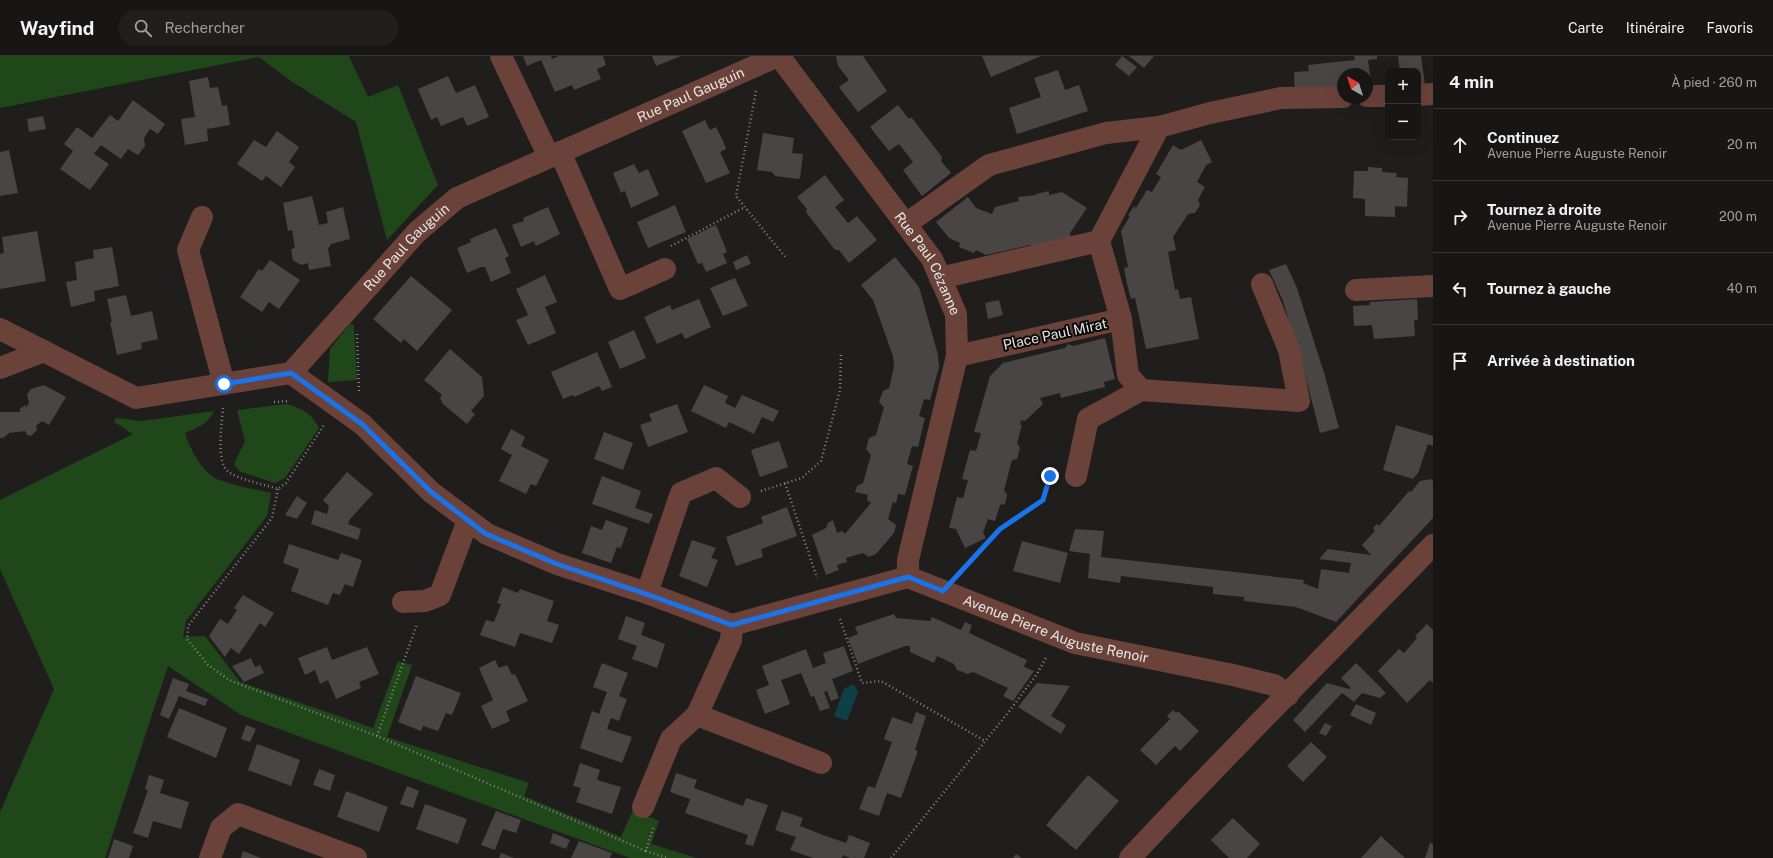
<!DOCTYPE html>
<html lang="fr">
<head>
<meta charset="utf-8">
<style>
	:root { --surface:#181615; --page:#211f1e; --text:#f1f3f6; --muted:#9f9fa0; --line:#363534 }
	body { margin:0; font-family:"Public Sans",sans-serif; background:var(--page); color:var(--text) }
	.controls { position:absolute; right:12px; top:12px; display:grid; overflow:hidden; border-radius:8px; box-shadow:0 4px 16px #0002 }
	.controls button { width:36px; height:36px; display:grid; place-items:center; padding:0; border:0; border-bottom:1px solid var(--line); background:var(--surface); color:var(--text); font:20px sans-serif }
	.compass { position:absolute; left:1337px; top:12px; width:36px; height:36px; border-radius:50%; background:var(--surface); box-shadow:0 4px 16px #0002; rotate:321deg }
	.stop { position:absolute; width:12px; height:12px; margin:-9px; border:3px solid #1a73e8; border-radius:50%; background:#fff }
	.stop.end { background:#1a73e8; border-color:#fff; box-shadow:0 1px 4px #0008 }
	.list { margin:0; padding:0; list-style:none }
	h2 { display:flex; justify-content:space-between; align-items:center; height:52px; margin:0; padding:0 16px; font-size:17px }
	h2 small { font-size:13px; font-weight:400; color:var(--muted) }
	.list li { display:grid; grid-template-columns:26px 1fr auto; gap:12px; align-items:center; box-sizing:border-box; height:72px; padding:0 16px; border-top:1px solid var(--line) }
	.list b { display:block; font-size:15px; white-space:nowrap }
	.list p { margin:0; font-size:13px; white-space:nowrap; color:var(--muted) }
	.list em { font-size:13px; font-style:normal; color:var(--muted) }
	.icon { flex:none; width:22px; height:22px; fill:none; stroke:currentColor; stroke-width:2; stroke-linecap:round; stroke-linejoin:round }
	.map { position:relative; flex:none; width:1433px; height:802px; overflow:hidden }
	header { display:flex; align-items:center; gap:24px; box-sizing:border-box; height:56px; padding:0 20px; background:var(--surface); border-bottom:1px solid var(--line) }
	header strong { font-size:19px }
	nav { display:flex; gap:22px; margin-inline-start:auto; font-size:14px }
	.search { width:280px; height:36px; background:var(--page); display:flex; align-items:center; gap:10px; box-sizing:border-box; padding:0 14px; border-radius:22px; color:var(--muted); font-size:15px }
	main { display:flex }
	aside { flex:1; background:var(--surface) }
	.map>svg:first-child { display:block }
	.green { fill:#204719 }
	.water { fill:#0f3f47 }
	.building { fill:#494544 }
	.lines { fill:none; stroke-linecap:round; stroke-linejoin:round }
	.path { stroke:#868482; stroke-width:2.5; stroke-dasharray:1 3; stroke-linecap:butt }
	.minor { stroke:#6a423a; stroke-width:22 }
	.route { stroke:#1a73e8; stroke-width:5 }
	.labels { text-anchor:middle; stroke-width:4; stroke-linejoin:round; paint-order:stroke }
	.street-label { font-size:14px; fill:#e7e5e3; stroke:#090807 }
</style>
</head>
<body>
<header>
<strong>Wayfind</strong>
<div class="search"><svg class="icon" aria-label="search" viewBox="0 0 24 24"><circle cx="10" cy="10" r="6"/><path d="M15 15l6 6"/></svg>Rechercher</div>
<nav><a>Carte</a><a>Itinéraire</a><a>Favoris</a></nav>
</header>
<main>
<div class="map">
<svg width="1433" height="802" viewBox="0 0 1433 802">
	<rect width="100%" height="100%" fill="#201e1c"/>
	<!-- green -->
	<path class="green" d="M0,0H349L368,41L398,29L438,129L387,184L356,66L291,25L259,1L0,52Z
		M350,268L354,269L357,324L328,326L330,293Z
		M286,348C302,352 311,357 319,372L285,422L275,427L239,415L234,408L245,385L237,354Z
		M214,355C207,369 199,371 185,377C189,392 204,419 219,424C236,430 254,433 271,437L267,460L186,565L183,581L205,580L240,626L373,672L398,605L412,609L387,681L529,727L524,740L621,781L633,754L659,765L651,788L697,802H630L241,659L168,610L105,802H0V756L54,633L0,513V444L133,378L114,366L116,362L142,365Z"/>
	<!-- water -->
	<path class="water" d="M854,628L858,636L847,665L834,660L844,633Z"/>
	<!-- building -->
	<path class="building" d="M523,0H551L552,3L559,0H603L606,9L597,13L601,23L574,34L572,29L555,36L541,4L527,10Z
		M652,0H681L656,10Z
		M836,0H863L887,35L858,56L839,31L849,24L838,10Z
		M982,0H1041L991,21Z
		M1122,0L1137,11L1129,20L1115,9Z
		M1129,0H1154L1144,12Z
		M1354,0H1377V3L1368,4L1371,26H1367V18H1343V29L1295,37L1294,16L1309,15L1308,9L1355,4Z
		M1398,0H1421L1425,29H1418V15H1400Z
		M1058,14L1065,34L1079,29L1088,55L1017,78L1009,52L1041,41L1034,22Z
		M448,20L456,37L475,29L489,61L467,70L463,61L441,70L437,61L431,64L418,33Z
		M208,21L210,32L218,31L222,50L227,49L230,69L207,73L208,85L185,89L181,63L195,61L189,25Z
		M133,44L165,68L158,78L150,73L144,82L145,90L138,99L128,93L121,103L101,89L94,98L109,108L90,134L60,113L73,95L64,88L77,71L92,82L110,59L118,65Z
		M898,49L908,62H912L942,101L941,105L951,117L922,140L903,114L913,106L899,88L889,95L870,71Z
		M43,60L46,73L29,76L27,63Z
		M705,64L710,74L716,71L723,85L726,93L720,96L730,117L706,127L682,75Z
		M277,75L299,91L289,106L295,111L281,131L266,120L262,125L237,108L254,84L266,91Z
		M763,77L794,82L792,97L803,98L800,122L798,123L775,120L772,116L757,114Z
		M1201,84L1212,106L1206,109L1197,126L1205,131L1198,144L1200,149L1195,157L1188,158L1173,181L1176,194L1168,196L1175,234L1178,233L1180,243L1191,241L1199,283L1146,293L1135,242L1131,243L1127,228L1124,212L1128,211L1121,175L1130,160L1128,159L1134,150L1136,152L1147,134L1152,136L1161,121L1156,118L1173,89L1181,94Z
		M9,94L18,137L0,140V96Z
		M634,108L639,117L648,113L659,139L631,152L625,135L621,137L613,117Z
		M1368,111L1382,112V116L1397,117L1396,121L1408,122L1407,151L1395,150V161L1365,160V143L1353,142L1354,115H1368Z
		M825,119L844,144L835,151L848,167L857,160L877,184L849,207L839,194H835L806,156L807,153L797,141Z
		M1049,135V139L1062,136L1087,152L1070,177L1071,182L1031,191L1030,189L986,199L976,194L974,197L959,191L960,187L949,182L936,166L968,141L976,152L992,158L995,151L1019,145L1018,141L1036,139V138Z
		M312,140L319,169L328,167L326,156L343,151L350,183L331,188L328,193L331,210L309,214L308,207L301,209L293,204L291,193L295,192L292,174L288,175L283,147Z
		M675,149L686,176L648,192L637,166Z
		M548,151L560,178L536,190L534,185L521,191L512,169L524,165L523,162Z
		M716,169L727,196L723,198L727,207L706,216L702,207L698,208L687,183Z
		M496,172L509,200L505,202L511,217L491,226L485,211H481L467,217L457,192L471,186L470,183Z
		M37,175L46,225L0,233V198L4,197L2,181Z
		M112,191L119,230L94,235L95,245L71,251L66,226L77,224L75,206L94,202L93,194Z
		M747,199L751,208L736,214L733,206Z
		M895,201L919,231L938,299L939,311L930,344L924,343L919,360L925,362L918,391L912,390L907,408L913,410L905,439L898,438L896,447L893,446L888,463L896,469L894,477L876,498L869,501L863,497L846,502L847,506L837,509L839,514L826,519L812,479L826,472L828,467L833,464L837,477L842,475L845,478L871,447L867,444L868,439L855,436L857,430L863,427L871,399L866,393L869,382L876,379L884,351L879,346L883,335L889,332L894,311L893,300L873,244L861,229Z
		M270,204L300,224L279,253L269,246L262,256L240,241L259,213L262,215Z
		M1286,208L1297,232L1325,320L1339,372L1320,377L1303,311L1283,245L1269,214Z
		M545,219L557,246L545,251L556,277L528,289L516,264L528,259L516,233Z
		M411,220L452,254L417,295L404,283L401,287L373,263Z
		M735,222L748,250L723,260L710,232Z
		M126,239L131,260L152,255L158,283L141,287L142,293L117,299L110,266H112L107,243Z
		M699,243L711,271L685,283L682,277L657,288L644,261L670,249L672,254Z
		M1417,243L1418,264H1414L1415,280L1374,283L1372,269L1354,270L1353,250L1370,249V246Z
		M999,244L1003,259L988,263L985,247Z
		M634,274L646,302L620,313L608,286Z
		M1105,282L1115,323L1104,326L1105,331L1061,342L1060,337L1040,342L1043,348L1025,365L1021,364L1020,369H1022L1017,387L1020,392L1017,403L1012,404L1004,434L1007,439L1005,448L1000,449L995,465L988,463L983,477L986,482L965,492L956,473L949,472L957,441L963,442L968,424L962,423L970,394L976,395L981,377L974,376L990,320L1003,307L1065,292L1068,288L1073,290Z
		M450,293L482,321L484,340L471,355L475,358L467,368L443,348L440,342L442,339L424,324Z
		M597,296L612,331L602,335L599,330L574,341L573,339L563,343L551,316Z
		M44,329L66,341L49,369L42,365L36,370L37,374L31,380L27,379L25,375L9,377L3,382H0V356H20V353L25,349L26,351L29,347L27,338L31,333Z
		M704,329L728,340L725,347L735,352L742,339L779,355L773,366L762,361L754,378L729,366L726,372L691,355Z
		M677,348L688,376L648,391L640,369L652,365L649,358Z
		M1396,369L1433,380V390L1428,388L1418,417L1413,423L1383,414Z
		M511,373L525,381L521,390L549,404L536,430L531,428L526,438L499,425L512,399L501,393Z
		M604,376L633,387L623,414L594,403Z
		M779,385L788,411L760,421L751,394Z
		M347,416L373,438L350,463L348,468L361,473L358,484L311,468L315,454L327,458L329,450L323,444Z
		M602,420L641,435L635,452L653,458L649,468L592,448Z
		M1431,423L1433,425V462L1336,566L1296,551L1244,545V541L1213,538V531L1121,520L1120,527L1088,522L1090,498L1069,495L1075,473L1104,475L1101,501L1304,524L1303,527L1318,533L1321,513L1349,517L1351,507L1319,503L1328,493L1371,499L1362,489L1375,475L1373,472L1377,468L1379,470L1409,435L1411,436L1420,425Z
		M297,440L307,447L297,463L285,459Z
		M787,451L797,480L761,493L763,501L736,510L726,481L763,467L761,461Z
		M606,464L628,472L621,492L617,491L611,507L582,497L591,470L602,474Z
		M692,484L716,492L711,502L718,504L707,531L679,520Z
		M1022,485L1068,497L1060,527L1013,515Z
		M289,488L338,504L341,497L362,504L353,531L345,528L340,539L333,537L328,549L291,535L299,513L283,507Z
		M503,531L518,537L520,533L554,545L547,565L559,569L552,587L520,577L515,591L480,579L486,564L494,566L501,548L497,547Z
		M243,539L274,557L265,571L260,567L239,598L231,592L225,601L209,580L220,563L228,568L237,554L234,552Z
		M894,558L896,562L930,565L932,561L961,574L965,566L972,569L969,577L1027,604L1024,611L1034,615L1013,645L1003,640L1008,632L973,616L967,618L963,616L957,614L954,608L937,600L934,607L910,596V590H905L858,608L848,582L858,578L855,571Z
		M626,560L645,567L641,579L665,588L657,612L632,603L637,590L618,583Z
		M1427,568L1433,574V627L1430,624L1407,647L1378,615L1399,593L1404,597L1417,582L1415,580Z
		M844,590L853,615L832,623L839,642L831,645L827,635L824,636L830,652L820,655L814,640L811,641L801,617L781,624L790,648L765,658L756,634L769,629L762,610L806,593L813,612L826,607L823,597Z
		M327,591L332,604L367,591L379,618L359,626L361,632L336,643L328,624L320,628L315,614L305,619L298,602Z
		M251,602L255,611L260,609L264,617L244,626L232,610Z
		M495,604L499,612L507,609L512,619L515,618L528,645L506,655L510,665L492,673L481,650L493,644L479,612Z
		M602,607L628,617L619,640L627,643L619,665L611,662L607,673L632,681L622,707L580,692L592,655L599,658L607,636L593,631Z
		M1356,607L1386,637L1380,642L1362,637L1354,646L1342,637L1305,676L1293,664L1327,627L1349,633L1351,632L1341,622Z
		M416,620L461,637L452,659L446,657L438,675L423,670L421,675L398,666Z
		M173,622L189,628L186,635L208,643L205,650L179,640L169,663L160,659Z
		M1037,627L1070,630L1051,660L1066,669L1061,678L1018,651Z
		M1356,648L1376,657L1371,669L1350,659Z
		M179,652L227,672L216,702L167,681Z
		M1173,654L1176,657L1178,655L1199,675L1180,695L1175,690L1156,709L1140,694L1170,663L1167,660Z
		M916,656L926,660L915,694L918,695L901,742L887,737L879,760L859,753L868,730L875,732L892,686L884,683L892,661L912,668Z
		M1325,667L1332,670L1326,680L1319,677Z
		M246,669L256,673L250,686L241,683Z
		M1311,686L1327,701L1303,726L1287,710Z
		M257,688L300,704L291,730L248,714Z
		M580,707L600,714L597,724L621,731L612,758L576,746L581,732L573,730Z
		M319,713L335,719L330,735L313,729Z
		M676,717L697,724L694,732L743,750L746,742L768,749L753,790L745,788L748,779L685,757L690,743L670,736Z
		M149,719L164,724L160,737L189,746L181,773L153,765L148,782L133,777L148,734L145,733Z
		M1088,719L1119,745L1076,794L1046,769Z
		M407,730L419,735L413,752L400,748Z
		M346,735L388,751L379,776L337,761Z
		M425,748L467,763L458,788L416,773Z
		M496,755L521,764L516,777L503,773L495,794L481,789Z
		M782,755L803,762L800,770L823,779L846,787L849,779L870,787L864,802H850L843,799L842,802H813L790,794L796,781L775,774Z
		M1233,762L1260,788L1247,802H1229L1211,784Z
		M553,777L570,784L566,793L550,787Z
		M1381,780L1385,784L1405,802H1361Z
		M114,783L133,790L129,802H108Z
		M579,785L612,797L610,802H571Z
		M1430,787L1433,788V802H1425Z
		M243,795L261,802H241Z
		M501,797L514,802H499Z
		M1016,798L1022,802H1013Z"/>
	<g class="lines">
		<!-- path -->
		<path class="path" d="M756,35L736,140L786,202
			M671,190L745,151
			M357,278L359,335
			M274,346L289,345
			M223,352C222,368 215,409 230,417C244,425 263,428 278,433L286,427L324,369
			M785,427L817,522
			M278,433L272,462L188,570L187,583L207,608L229,624L377,680L646,795
			M761,435L802,422L821,405L840,334L841,298
			M960,516L1000,473L1043,444L1050,420H1054
			M840,563L862,627L881,625L985,685
			M377,680L417,568
			M653,772L646,795L667,802
			M891,802L1007,658L1037,618L1047,600"/>
		<!-- minor -->
		<g class="minor">
			<path d="M501,0L549,101"/>
			<path id="s1" d="M779,0L932,203L956,258L957,300L908,504V521"/>
			<path d="M1418,39L1433,38"/>
			<path d="M1367,40H1388"/>
			<path d="M560,96L620,233L665,213"/>
			<path d="M202,161L188,194L224,328"/>
			<path d="M906,168L989,109L1106,77L1159,71"/>
			<path d="M1099,185L1159,71L1210,57L1281,42L1343,41"/>
			<path d="M940,222L1099,185L1121,263L957,300"/>
			<path d="M1356,234L1433,230"/>
			<path d="M1121,263L1128,319L1141,334L1299,345L1289,294L1262,228"/>
			<path id="s2" d="M0,273L136,342L291,317L362,368L431,436L487,478L557,508L647,537L732,569L908,521L1075,587L1233,619L1274,629L1288,639"/>
			<path d="M0,312L44,295"/>
			<path id="s3" d="M291,317L417,176L457,142L778,0"/>
			<path d="M1076,420L1088,363L1141,334"/>
			<path d="M647,537L681,437L716,422L740,441"/>
			<path d="M403,546L425,545L440,539L468,464"/>
			<path d="M732,569L731,584L697,659L821,707"/>
			<path d="M643,751L671,683L697,659"/>
			<path d="M210,802L221,772L238,758L356,802"/>
			<path d="M1130,802C1229,696 1332,593 1433,489"/>
		</g>
	</g>
	<g class="lines">
		<!-- route -->
		<path class="route" d="M224,328L291,317L362,368L431,436L486,478L557,508L646,538L732,569L908,521L943,535L1000,473L1043,444L1050,420"/>
	</g>
	<g class="labels">
		<!-- street labels -->
		<g class="street-label">
			<text dy="5" stroke="none"><textPath href="#s3" startOffset="497">Rue Paul Gauguin</textPath></text>
			<text dy="5" stroke="none"><textPath href="#s3" startOffset="171">Rue Paul Gauguin</textPath></text>
			<text dy="5" stroke="none"><textPath href="#s1" startOffset="256">Rue Paul Cézanne</textPath></text>
			<text transform="translate(1055 278) rotate(-12)" y="5">Place Paul Mirat</text>
			<text dy="5" stroke="none"><textPath href="#s2" startOffset="1165">Avenue Pierre Auguste Renoir</textPath></text>
		</g>
	</g>
</svg>
<div class="controls">
<button>+</button>
<button>−</button>
</div>
<svg class="compass" viewBox="-18 -18 36 36"><path d="M0-13l5 13h-10z" fill="#e53935"/><path d="M0 13l5-13h-10z" fill="#9f9fa0"/></svg>
<div class="stop" style="left:224px;top:328px"></div>
<div class="stop end" style="left:1050px;top:420px"></div>
</div>
<aside>
<h2>4 min<small>À pied · 260 m</small></h2>
<ul class="list">
<li><svg class="icon" aria-label="ahead" viewBox="0 0 24 24"><path d="M12 20V5M6 11l6-6 6 6"/></svg><div><b>Continuez</b><p>Avenue Pierre Auguste Renoir</p></div><em>20 m</em></li>
<li><svg class="icon" aria-label="right" viewBox="0 0 24 24"><path d="M7 20v-9h11M14 6l5 5-5 5"/></svg><div><b>Tournez à droite</b><p>Avenue Pierre Auguste Renoir</p></div><em>200 m</em></li>
<li><svg class="icon" aria-label="left" viewBox="0 0 24 24"><path d="M17 20v-9H6M10 6l-5 5 5 5"/></svg><div><b>Tournez à gauche</b></div><em>40 m</em></li>
<li><svg class="icon" aria-label="arrive" viewBox="0 0 24 24"><path d="M6 21V4h12l-3 4 3 4H6"/></svg><div><b>Arrivée à destination</b></div></li>
</ul>
</aside>
</main>
</body>
</html>
